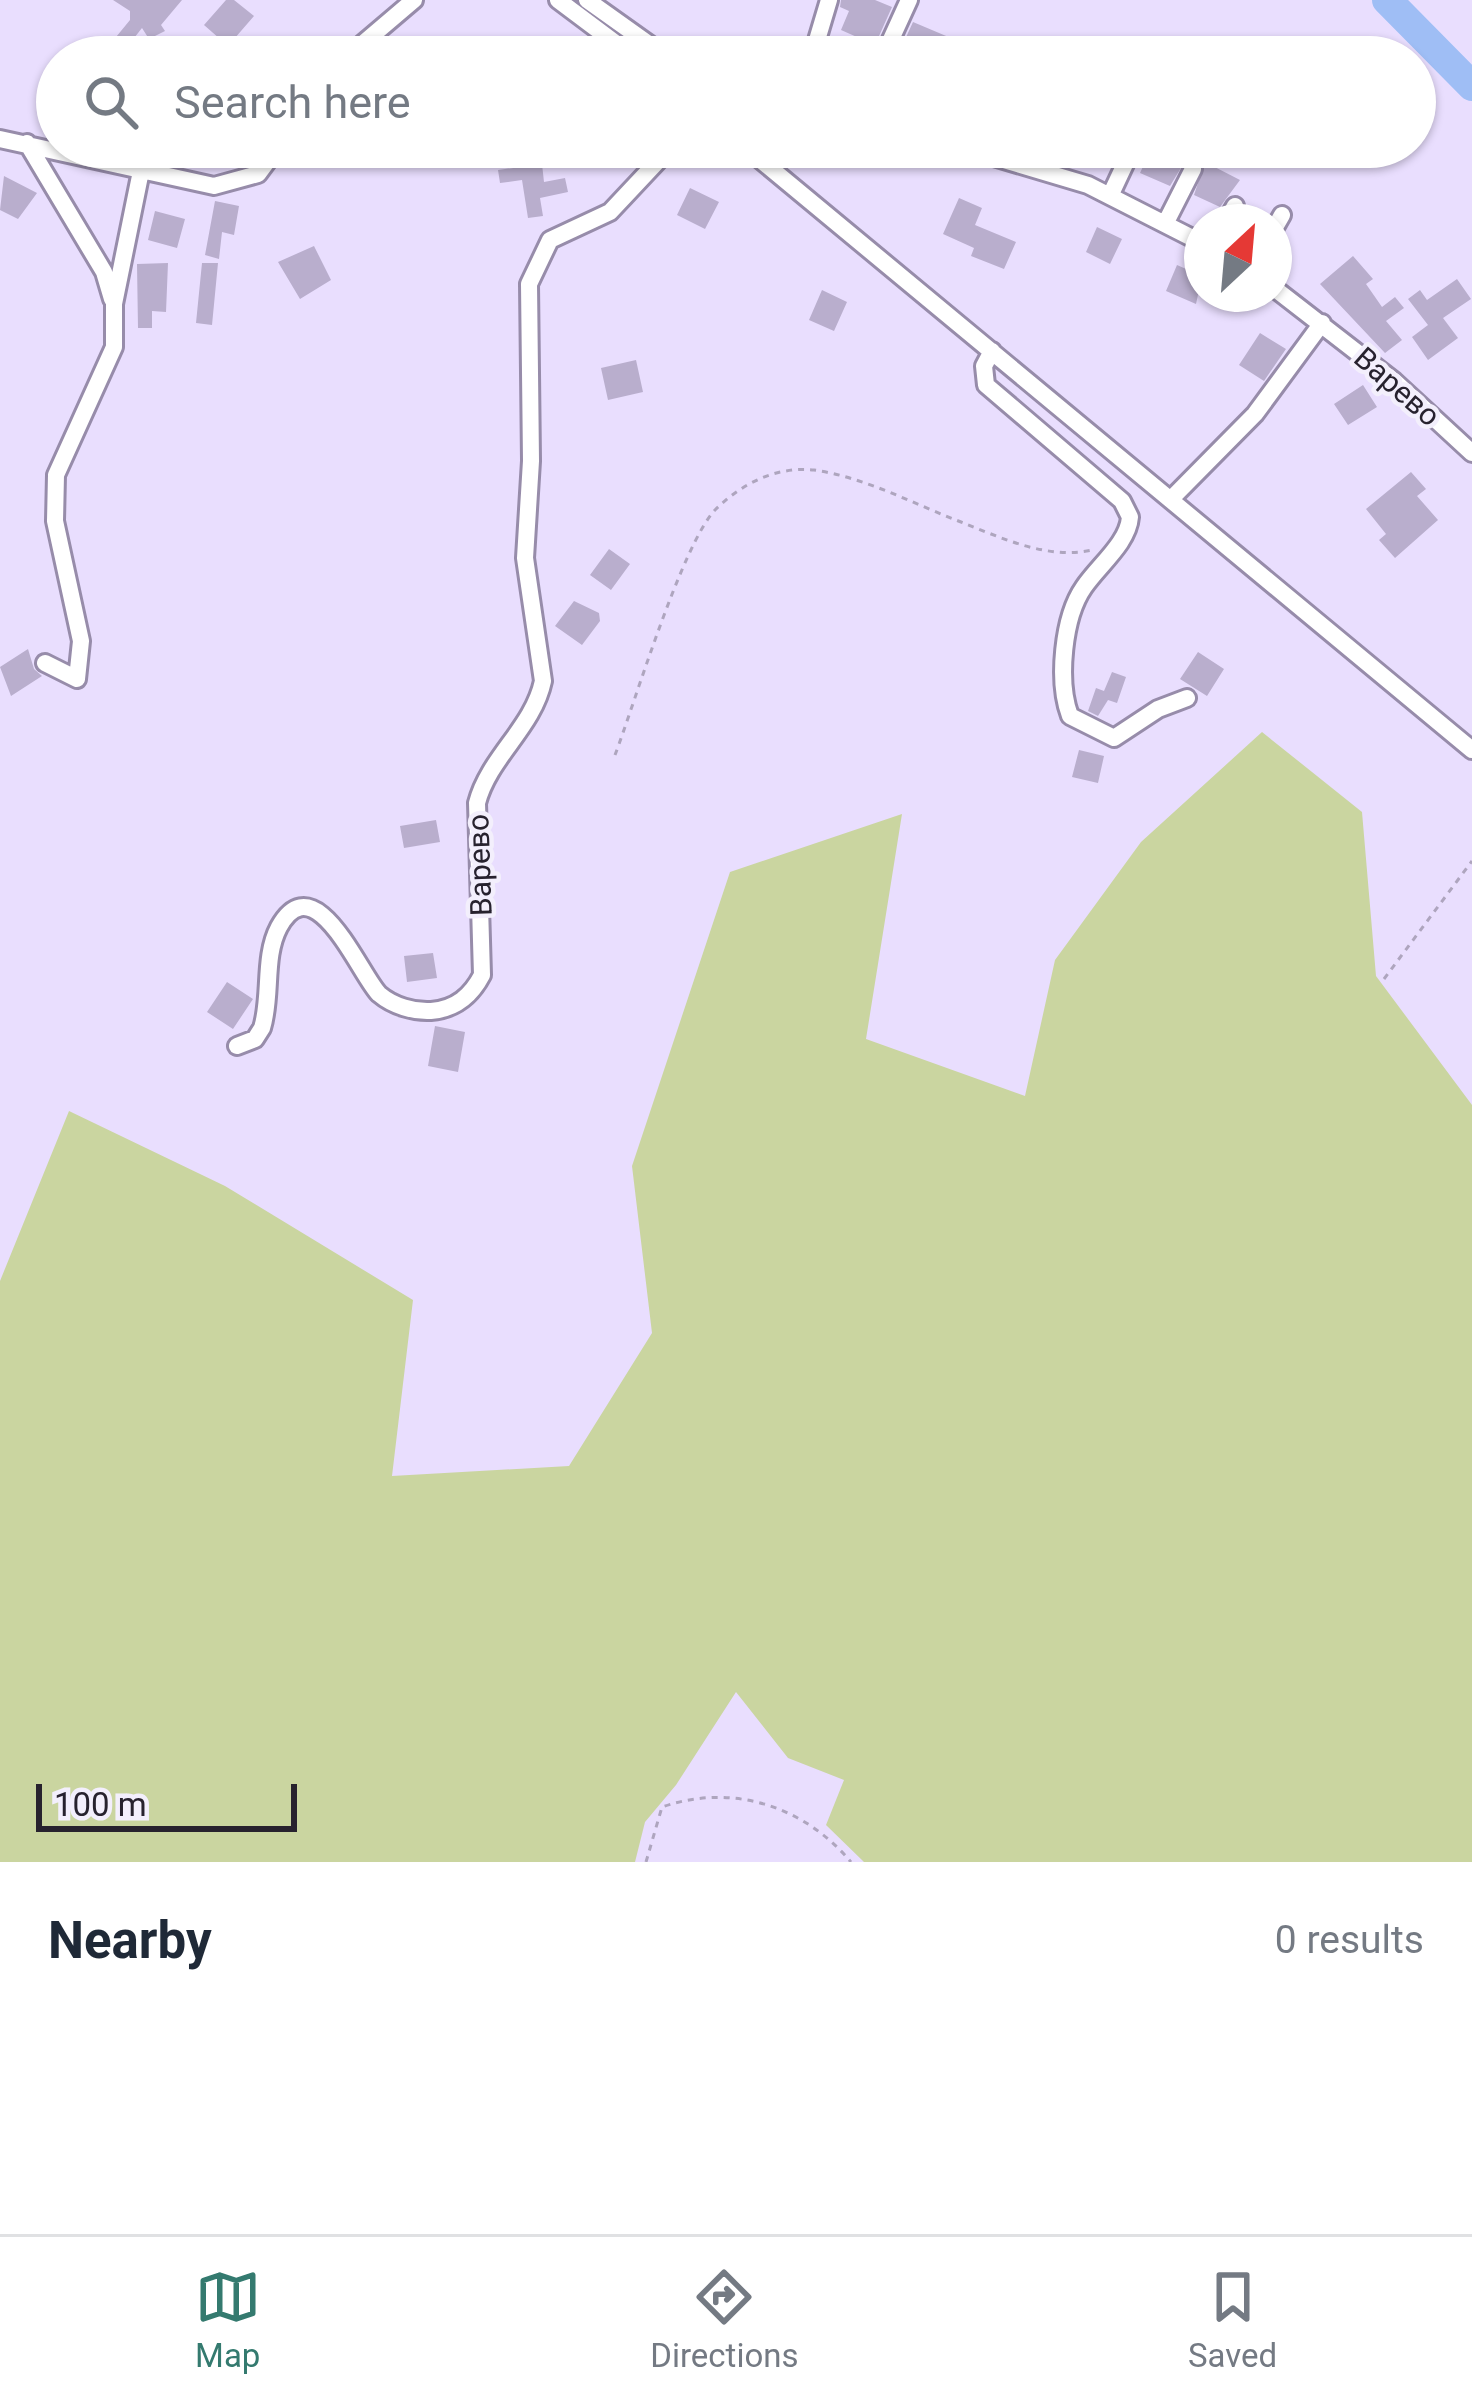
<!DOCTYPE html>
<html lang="en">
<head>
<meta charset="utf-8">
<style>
	:root { --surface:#fff; --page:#f6f6f7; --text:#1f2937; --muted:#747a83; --line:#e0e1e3; --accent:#347a6f }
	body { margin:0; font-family:Roboto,sans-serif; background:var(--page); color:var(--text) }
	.compass { position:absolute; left:1184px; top:204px; width:108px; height:108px; border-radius:50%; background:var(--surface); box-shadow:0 3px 9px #0004; rotate:26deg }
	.scale { position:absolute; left:36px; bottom:30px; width:261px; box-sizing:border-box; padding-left:12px; border:6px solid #27222e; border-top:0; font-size:33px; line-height:42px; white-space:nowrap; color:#27222e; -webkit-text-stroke:9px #f3effc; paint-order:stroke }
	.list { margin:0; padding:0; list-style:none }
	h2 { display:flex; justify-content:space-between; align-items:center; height:156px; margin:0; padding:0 48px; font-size:51px }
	h2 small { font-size:39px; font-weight:400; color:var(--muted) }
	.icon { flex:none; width:66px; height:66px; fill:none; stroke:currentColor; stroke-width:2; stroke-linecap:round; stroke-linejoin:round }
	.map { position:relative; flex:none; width:1472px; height:1862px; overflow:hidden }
	.search { position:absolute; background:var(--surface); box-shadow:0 3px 9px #0004; left:36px; right:36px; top:36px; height:132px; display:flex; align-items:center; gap:30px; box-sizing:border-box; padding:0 42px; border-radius:66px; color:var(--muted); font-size:45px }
	.sheet { height:372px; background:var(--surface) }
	nav { display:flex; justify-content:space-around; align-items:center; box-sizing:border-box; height:168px; border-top:3px solid var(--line); background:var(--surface); font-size:33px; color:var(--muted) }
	nav a { display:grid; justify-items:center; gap:6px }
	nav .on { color:var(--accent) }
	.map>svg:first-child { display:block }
	.green { fill:#cad5a0 }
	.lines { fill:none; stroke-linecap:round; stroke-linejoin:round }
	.river { stroke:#9fbef5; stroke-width:30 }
	.building { fill:#b9aecd }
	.minor-casing { stroke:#978caa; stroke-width:22 }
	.path { stroke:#aea5be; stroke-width:3; stroke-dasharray:6 6; stroke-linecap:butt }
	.minor { stroke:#fff; stroke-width:16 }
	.labels { text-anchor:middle; stroke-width:9; stroke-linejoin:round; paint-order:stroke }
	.street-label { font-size:30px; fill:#27222e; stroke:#f3effc }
</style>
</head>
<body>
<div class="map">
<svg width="1472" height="1862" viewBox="0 0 1472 1862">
	<rect width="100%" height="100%" fill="#e9defe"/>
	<!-- green -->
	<path class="green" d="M1262,732L1362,812L1376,976L1472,1105V1862H864L826,1825L844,1780L788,1758L736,1692L676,1785L645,1822L635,1862H0V1281L69,1111L225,1186L413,1300L392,1476L569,1466L652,1333L632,1166L730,872L902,814L866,1039L1025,1096L1055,960L1141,842Z"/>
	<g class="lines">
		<!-- river -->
		<path class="river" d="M1387,0L1472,86"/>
	</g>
	<!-- building -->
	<path class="building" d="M113,0H182L161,25L165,31L149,39L142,28L119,57L107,48L130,20V11Z
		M226,0H234L254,16L228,46L204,25Z
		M841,0H875L892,7L875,45L841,30L849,11L840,7Z
		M913,22L958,41L951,57H897Z
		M1152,147L1187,158L1170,186L1140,173Z
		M1205,162L1240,180L1220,207L1194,195Z
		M542,164L544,182L565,178L568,192L540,198L543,216L528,218L522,180L500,183L498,170Z
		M4,176L37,193L18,219L0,210Z
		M690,188L719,202L705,229L677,215Z
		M959,198L982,208L975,225L1016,242L1004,269L971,256L974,248L943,234Z
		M215,201L239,206L234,235L222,232L219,259L205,255Z
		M155,211L185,219L177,248L148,240Z
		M1097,227L1122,239L1110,264L1086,252Z
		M314,246L331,280L300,299L278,262Z
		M1353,256L1373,279L1366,284L1382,307L1395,297L1404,308L1386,321L1402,340L1385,353L1320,284Z
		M168,263L166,312L152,311V328H138L137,264Z
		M202,263H218L212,325L196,323Z
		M1177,265L1202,276L1196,304L1166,291Z
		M1457,279L1471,299L1443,318L1458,338L1428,360L1412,337L1428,325L1408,299L1420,290L1427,300Z
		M822,290L847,302L834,331L809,320Z
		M1260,333L1286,349L1264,381L1239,365Z
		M636,360L643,392L608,400L601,368Z
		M1363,385L1377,407L1348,425L1334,404Z
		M1411,472L1426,489L1417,496L1438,520L1395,558L1379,540L1386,534L1366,509Z
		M609,549L630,564L611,590L590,575Z
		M574,601L599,613L600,621L582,645L555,626Z
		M28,649L34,669L42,676L11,696L0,667Z
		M1198,652L1224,669L1207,696L1180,679Z
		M1112,672L1126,677L1117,703L1108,700L1098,716L1088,711L1096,688L1104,691Z
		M1079,750L1104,756L1098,783L1072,777Z
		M436,820L440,842L404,848L400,826Z
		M433,953L437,978L407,982L404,956Z
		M227,982L253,999L233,1029L207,1012Z
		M435,1026L465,1032L458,1072L428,1066Z"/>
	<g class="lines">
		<!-- minor casing -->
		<g class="minor-casing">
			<path id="minor" d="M558,0L634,57
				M587,0L667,57
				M347,57L414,0
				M812,57L829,0
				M883,57L909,0
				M1182,57L1196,54
				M0,139L214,186L258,174L278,147
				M27,143L104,272L112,299
				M745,147L1472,750
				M960,147L1088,185L1202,243
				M1110,196L1133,147
				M1226,222L1235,206
				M1165,224L1193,169
				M1274,229L1282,215
				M1274,288L1394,381L1472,453
				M992,351L984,366L986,385L1122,501L1130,517C1128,543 1099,565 1084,587C1063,617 1057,681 1070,716L1114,738L1158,709L1187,698
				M1171,499L1255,414L1322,323
				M45,663L77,679L81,641L55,521L56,475L114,347V304L141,171
				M237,1046L255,1039L262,1028C272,996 263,957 279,927C315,862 360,975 379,994C393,1006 414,1012 431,1011C456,1009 471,996 482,975L477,803C489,757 533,728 543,681L525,558L531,461L529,284L550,240L610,212L671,147"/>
		</g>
		<!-- path -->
		<path class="path" d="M615,755C635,702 682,545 715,510C741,484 776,466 814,470C864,477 914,504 961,522C1002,538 1047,560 1092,550
			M1384,979L1472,861
			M646,1862L662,1807C731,1783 803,1805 851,1862"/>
		<!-- minor -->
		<use href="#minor" class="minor"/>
	</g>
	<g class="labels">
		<!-- street labels -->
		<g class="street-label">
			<text transform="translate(1397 387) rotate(41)" y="10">Варево</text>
			<text transform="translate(480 865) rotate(-92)" y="10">Варево</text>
		</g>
	</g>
</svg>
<svg class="compass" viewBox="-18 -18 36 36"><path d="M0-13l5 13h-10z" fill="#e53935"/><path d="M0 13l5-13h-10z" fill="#747a83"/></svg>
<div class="scale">100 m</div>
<div class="search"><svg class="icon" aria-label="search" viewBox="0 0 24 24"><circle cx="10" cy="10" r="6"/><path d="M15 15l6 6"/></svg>Search here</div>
</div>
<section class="sheet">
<h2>Nearby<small>0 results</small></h2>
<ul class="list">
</ul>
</section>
<nav>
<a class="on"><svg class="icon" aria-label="map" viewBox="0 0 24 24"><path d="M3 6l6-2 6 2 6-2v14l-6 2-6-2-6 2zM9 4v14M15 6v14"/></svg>Map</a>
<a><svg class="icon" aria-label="directions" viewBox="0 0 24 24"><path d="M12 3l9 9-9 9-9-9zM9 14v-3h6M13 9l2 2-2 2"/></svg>Directions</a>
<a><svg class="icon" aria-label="saved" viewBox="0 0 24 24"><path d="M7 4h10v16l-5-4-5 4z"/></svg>Saved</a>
</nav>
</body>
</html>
